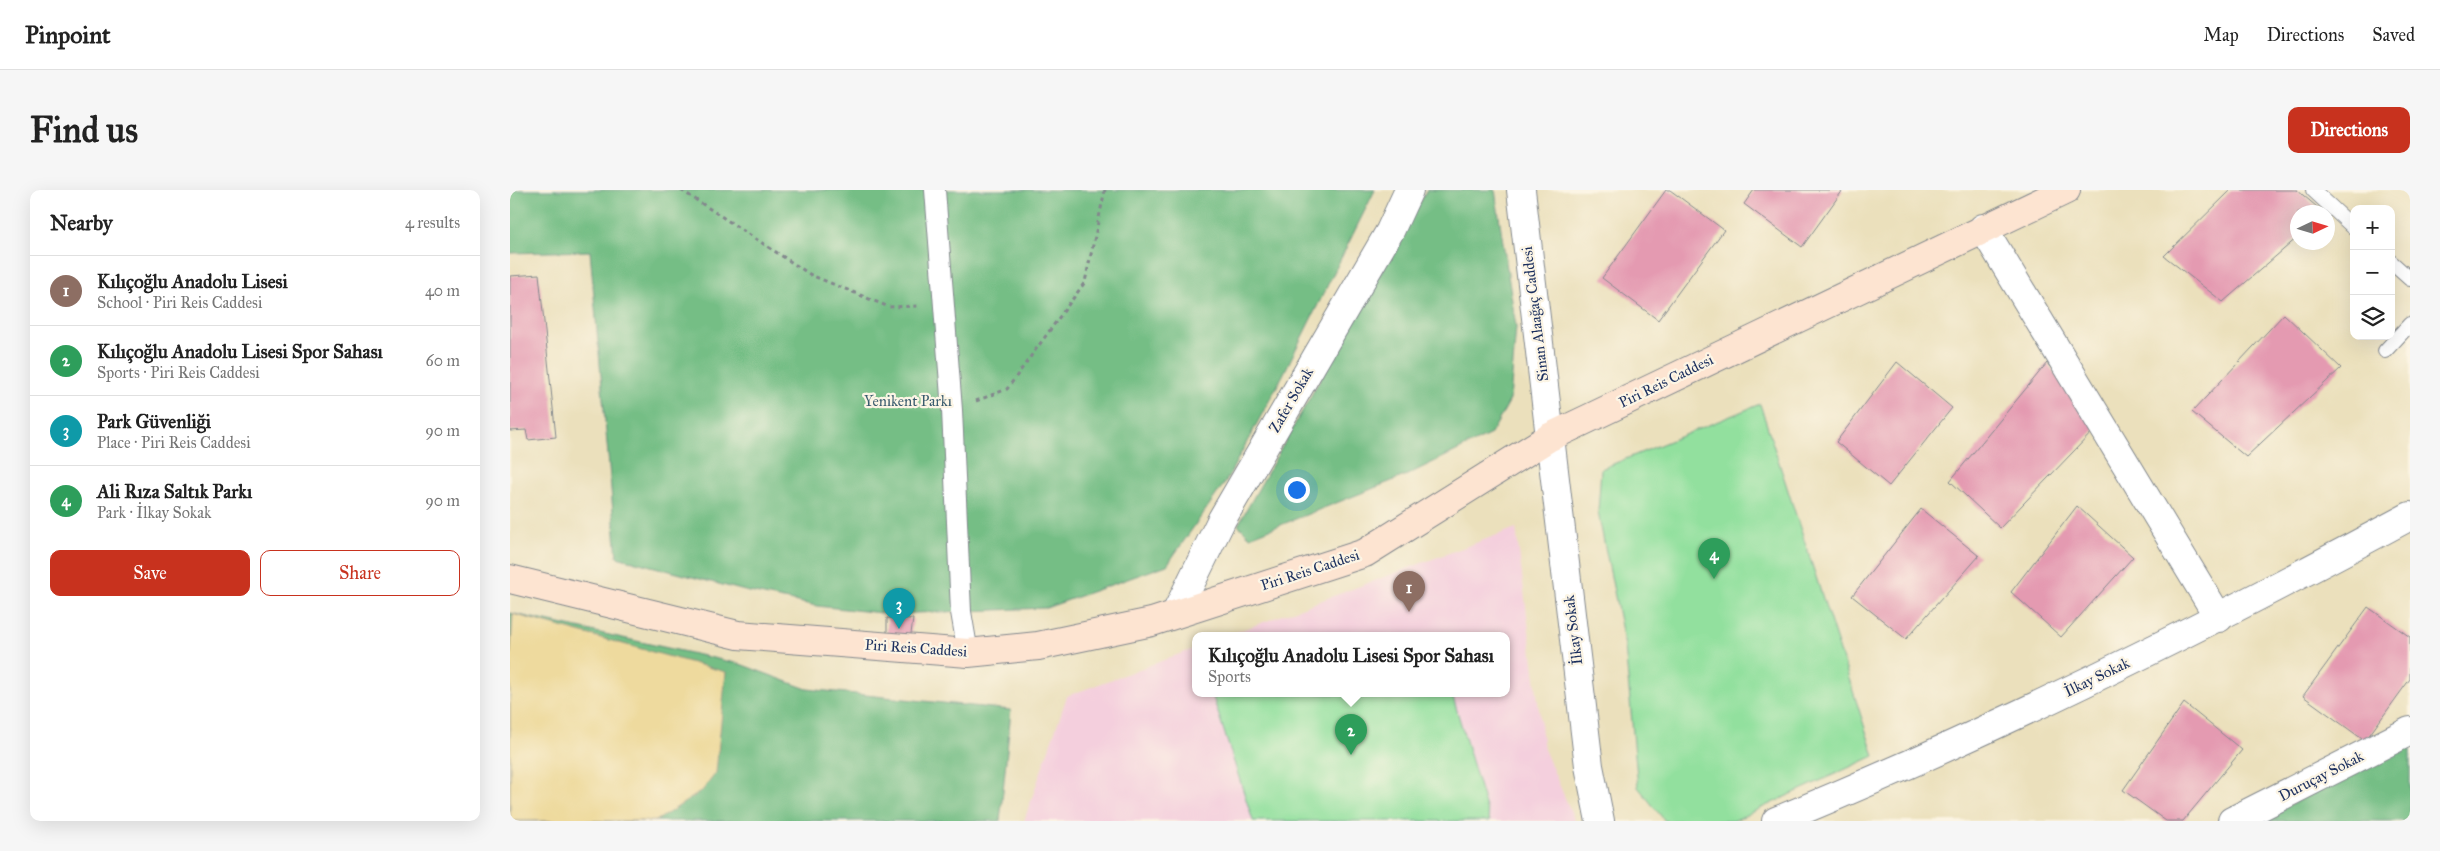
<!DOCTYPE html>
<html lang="en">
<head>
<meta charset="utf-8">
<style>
	:root { --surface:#fff; --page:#f6f6f6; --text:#222; --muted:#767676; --line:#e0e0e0; --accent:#c8321e }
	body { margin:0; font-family:"IM FELL Great Primer",serif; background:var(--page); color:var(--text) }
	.controls { position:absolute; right:15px; top:15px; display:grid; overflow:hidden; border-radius:10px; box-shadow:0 5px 20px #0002 }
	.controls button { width:45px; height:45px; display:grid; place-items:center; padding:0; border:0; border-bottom:1px solid var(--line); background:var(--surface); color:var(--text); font:25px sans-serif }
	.compass { position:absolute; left:1780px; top:15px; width:45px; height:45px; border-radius:50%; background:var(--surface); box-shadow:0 5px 20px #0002; rotate:86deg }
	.you { position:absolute; left:786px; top:299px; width:18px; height:18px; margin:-12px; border:4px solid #fff; border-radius:50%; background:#1a73e8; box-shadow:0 0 0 8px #1a73e833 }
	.badge { display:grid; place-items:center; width:32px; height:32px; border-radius:50%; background:var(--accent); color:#fff; font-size:16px; font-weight:700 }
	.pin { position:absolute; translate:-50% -41px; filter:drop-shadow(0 1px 2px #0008) }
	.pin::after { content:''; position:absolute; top:26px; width:18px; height:15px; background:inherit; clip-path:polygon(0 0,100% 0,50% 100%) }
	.popup { position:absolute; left:682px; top:442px; width:318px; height:65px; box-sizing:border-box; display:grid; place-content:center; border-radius:10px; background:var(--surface); filter:drop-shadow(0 1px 4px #0005); font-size:16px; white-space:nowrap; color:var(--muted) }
	.popup b { font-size:19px; color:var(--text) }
	.popup::after { content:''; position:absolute; left:50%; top:100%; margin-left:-10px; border:10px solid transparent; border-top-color:var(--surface) }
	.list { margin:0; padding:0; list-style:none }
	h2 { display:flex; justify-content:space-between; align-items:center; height:65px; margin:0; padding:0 20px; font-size:21px }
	h2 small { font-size:16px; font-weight:400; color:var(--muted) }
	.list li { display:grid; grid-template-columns:32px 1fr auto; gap:15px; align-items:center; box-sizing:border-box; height:70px; padding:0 20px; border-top:1px solid var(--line) }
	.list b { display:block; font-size:19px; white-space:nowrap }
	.list p { margin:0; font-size:16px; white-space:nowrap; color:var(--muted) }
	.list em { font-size:16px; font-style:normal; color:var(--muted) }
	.actions { display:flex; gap:10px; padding:15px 20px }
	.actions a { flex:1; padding:11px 0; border:1px solid var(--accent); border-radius:10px; text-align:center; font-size:18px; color:var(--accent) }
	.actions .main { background:var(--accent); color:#fff }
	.icon { flex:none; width:28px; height:28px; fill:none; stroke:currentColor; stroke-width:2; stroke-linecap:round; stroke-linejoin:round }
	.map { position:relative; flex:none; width:1900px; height:631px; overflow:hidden; border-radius:10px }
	header { display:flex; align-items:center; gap:30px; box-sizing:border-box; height:70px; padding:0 25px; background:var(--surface); border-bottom:1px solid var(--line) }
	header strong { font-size:24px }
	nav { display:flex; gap:28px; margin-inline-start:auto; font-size:18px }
	.intro { display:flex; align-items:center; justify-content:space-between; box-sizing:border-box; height:120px; padding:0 30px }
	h1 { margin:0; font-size:35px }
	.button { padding:12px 22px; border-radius:10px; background:var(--accent); color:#fff; font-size:18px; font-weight:700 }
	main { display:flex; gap:30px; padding:0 30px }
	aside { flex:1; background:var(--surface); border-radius:10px; box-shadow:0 5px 20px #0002 }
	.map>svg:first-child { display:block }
	.built { fill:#f4cfdd }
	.green { fill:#92e09e; stroke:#56887e }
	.forest { fill:#75be85; stroke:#487672 }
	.sand { fill:#eeda9e; stroke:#84847e }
	.building { fill:#e49ab1 }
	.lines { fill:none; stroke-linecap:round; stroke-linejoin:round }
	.service-casing { stroke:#83888d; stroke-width:16 }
	.pedestrian-casing { stroke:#83888d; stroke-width:22 }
	.minor-casing { stroke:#83888d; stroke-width:30 }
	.tertiary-casing { stroke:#83888d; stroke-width:30 }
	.secondary-casing { stroke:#83888d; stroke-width:30 }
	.path { stroke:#83888d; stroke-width:3; stroke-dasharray:4 4; stroke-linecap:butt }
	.service { stroke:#fff; stroke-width:14 }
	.pedestrian { stroke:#fff; stroke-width:20 }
	.minor { stroke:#fff; stroke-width:28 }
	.tertiary { stroke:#fff; stroke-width:28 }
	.secondary { stroke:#fde4d1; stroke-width:28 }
	.labels { text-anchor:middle; stroke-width:4.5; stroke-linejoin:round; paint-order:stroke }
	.street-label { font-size:15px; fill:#1b2f5e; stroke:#fcf5e5 }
	.park-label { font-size:15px; fill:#395b6e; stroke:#fcf5e5 }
</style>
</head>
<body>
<header>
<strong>Pinpoint</strong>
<nav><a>Map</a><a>Directions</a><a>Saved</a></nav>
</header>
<div class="intro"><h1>Find us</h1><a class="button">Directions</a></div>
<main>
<aside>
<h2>Nearby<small>4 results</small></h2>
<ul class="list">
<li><span class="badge" style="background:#8d6e63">1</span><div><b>Kılıçoğlu Anadolu Lisesi</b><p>School · Piri Reis Caddesi</p></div><em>40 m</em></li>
<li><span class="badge" style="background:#2e9e5b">2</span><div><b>Kılıçoğlu Anadolu Lisesi Spor Sahası</b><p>Sports · Piri Reis Caddesi</p></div><em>60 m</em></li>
<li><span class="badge" style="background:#0f9aa8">3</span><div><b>Park Güvenliği</b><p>Place · Piri Reis Caddesi</p></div><em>90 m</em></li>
<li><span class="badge" style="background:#2e9e5b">4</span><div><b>Ali Rıza Saltık Parkı</b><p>Park · İlkay Sokak</p></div><em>90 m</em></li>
</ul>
<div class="actions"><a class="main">Save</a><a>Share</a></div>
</aside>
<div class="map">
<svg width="1900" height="631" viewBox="0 0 1900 631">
	<rect width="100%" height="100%" fill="#fcf5e5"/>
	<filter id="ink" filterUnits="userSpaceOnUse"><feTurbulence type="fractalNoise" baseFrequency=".02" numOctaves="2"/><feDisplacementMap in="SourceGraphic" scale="10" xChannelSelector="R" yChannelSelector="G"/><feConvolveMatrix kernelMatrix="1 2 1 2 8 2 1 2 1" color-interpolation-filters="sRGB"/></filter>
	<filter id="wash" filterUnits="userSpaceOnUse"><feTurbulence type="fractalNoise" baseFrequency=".0096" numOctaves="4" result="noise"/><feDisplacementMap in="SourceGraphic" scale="20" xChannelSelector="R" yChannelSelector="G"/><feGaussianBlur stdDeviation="1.12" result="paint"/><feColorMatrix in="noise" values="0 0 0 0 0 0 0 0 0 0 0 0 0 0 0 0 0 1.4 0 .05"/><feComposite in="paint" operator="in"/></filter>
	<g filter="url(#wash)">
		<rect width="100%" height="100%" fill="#ebe0bc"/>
		<!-- built -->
		<path class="built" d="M1006,338L1034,559L1065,631H514L557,506L686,458V504H996V446H716Z"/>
		<!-- green -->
		<path class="green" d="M1250,214L1364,566L1223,631H1155L1128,597L1115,456L1088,322L1091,279Z
			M702,504H942L980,631H743Z"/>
		<!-- forest -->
		<path class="forest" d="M0,0H865L773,185L716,291L657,375L536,418L381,424L307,416L235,401L107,367L80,61L0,63Z
			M917,0H985L1006,137L1000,210L981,244L897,285L740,347L728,335Z
			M0,423L230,474L297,499L501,520L490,631H0Z
			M1900,556V631H1746Z"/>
		<!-- sand -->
		<path class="sand" d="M3,424L216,482L206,583L192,601L146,631H0V473Z"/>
		<g id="blocks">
			<!-- building -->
			<path class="building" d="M1156,0H1160L1214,40L1148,130L1092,88Z
				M1244,0H1333L1292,57L1234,14Z
				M1721,0H1787L1813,22H1788V47L1713,112L1654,66Z
				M29,84L46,247L18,250L16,240L0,241V86Z
				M1774,124L1831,178L1736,267L1682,222Z
				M1387,172L1442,218L1379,296L1326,252Z
				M1537,173L1587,237L1490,338L1440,291Z
				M1567,316L1623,367L1551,447L1501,402Z
				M1411,319L1469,366L1396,449L1342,406Z
				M1858,417L1900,447V489L1855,551L1793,506Z
				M377,428L403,429L400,451L377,449Z
				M1674,513L1732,560L1673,631H1656L1613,600Z"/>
		</g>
	</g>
	<g filter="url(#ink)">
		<use href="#blocks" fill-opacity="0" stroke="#83888d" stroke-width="1"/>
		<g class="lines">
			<!-- service casing -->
			<g class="service-casing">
				<path id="service" d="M1803,0L1844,38
					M1881,72L1900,89
					M1875,161L1900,134"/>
			</g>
			<!-- pedestrian casing -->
			<g class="pedestrian-casing">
				<path id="pedestrian" d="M425,0L442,220L451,422L458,463"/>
			</g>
			<!-- minor casing -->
			<g class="minor-casing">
				<path id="minor" d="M1473,38L1709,428
					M1040,247L1079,576L1090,631
					M666,423L712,329L880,41L899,0
					M1266,631C1483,542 1693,438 1900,326
					M1722,631L1900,541"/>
			</g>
			<!-- tertiary casing -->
			<g class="tertiary-casing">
				<path id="tertiary" d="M1011,0L1040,247"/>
			</g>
			<!-- secondary casing -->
			<g class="secondary-casing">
				<path id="secondary" d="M0,389L228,445L458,463L528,456L642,432L855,363L1040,247L1556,0"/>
			</g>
			<!-- path -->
			<path class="path" d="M171,0L301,85L379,117L409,116
				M466,211L497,199L575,92L595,0"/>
			<!-- service -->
			<use href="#service" class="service"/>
			<!-- pedestrian -->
			<use href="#pedestrian" class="pedestrian"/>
			<!-- minor -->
			<use href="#minor" class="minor"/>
			<!-- tertiary -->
			<use href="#tertiary" class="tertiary"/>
			<!-- secondary -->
			<use href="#secondary" class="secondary"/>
		</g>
	</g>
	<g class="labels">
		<!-- street labels -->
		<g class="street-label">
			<text transform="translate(1025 124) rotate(-97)" y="5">Sinan Alaağaç Caddesi</text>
			<text transform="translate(1156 191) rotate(-26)" y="5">Piri Reis Caddesi</text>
			<text transform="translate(781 210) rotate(-60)" y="5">Zafer Sokak</text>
			<text transform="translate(800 380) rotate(-18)" y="5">Piri Reis Caddesi</text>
			<text transform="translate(1063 440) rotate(-97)" y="5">İlkay Sokak</text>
			<text transform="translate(406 458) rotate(4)" y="5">Piri Reis Caddesi</text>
			<text transform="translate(1587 487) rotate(-26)" y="5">İlkay Sokak</text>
			<text transform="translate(1811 586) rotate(-27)" y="5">Duruçay Sokak</text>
		</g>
		<!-- park labels -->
		<g class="park-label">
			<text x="398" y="216">Yenikent Parkı</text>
		</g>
	</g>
</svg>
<div class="controls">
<button>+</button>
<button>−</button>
<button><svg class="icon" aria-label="layers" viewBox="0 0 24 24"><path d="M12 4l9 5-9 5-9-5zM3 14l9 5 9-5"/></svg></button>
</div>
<svg class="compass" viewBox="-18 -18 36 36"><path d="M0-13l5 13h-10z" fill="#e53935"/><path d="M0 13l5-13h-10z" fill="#767676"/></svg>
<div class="you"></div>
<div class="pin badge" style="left:899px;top:422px;background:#8d6e63">1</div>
<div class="pin badge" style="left:841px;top:565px;background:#2e9e5b">2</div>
<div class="popup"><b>Kılıçoğlu Anadolu Lisesi Spor Sahası</b>Sports</div>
<div class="pin badge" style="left:389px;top:439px;background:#0f9aa8">3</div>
<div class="pin badge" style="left:1204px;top:389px;background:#2e9e5b">4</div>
</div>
</main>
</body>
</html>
